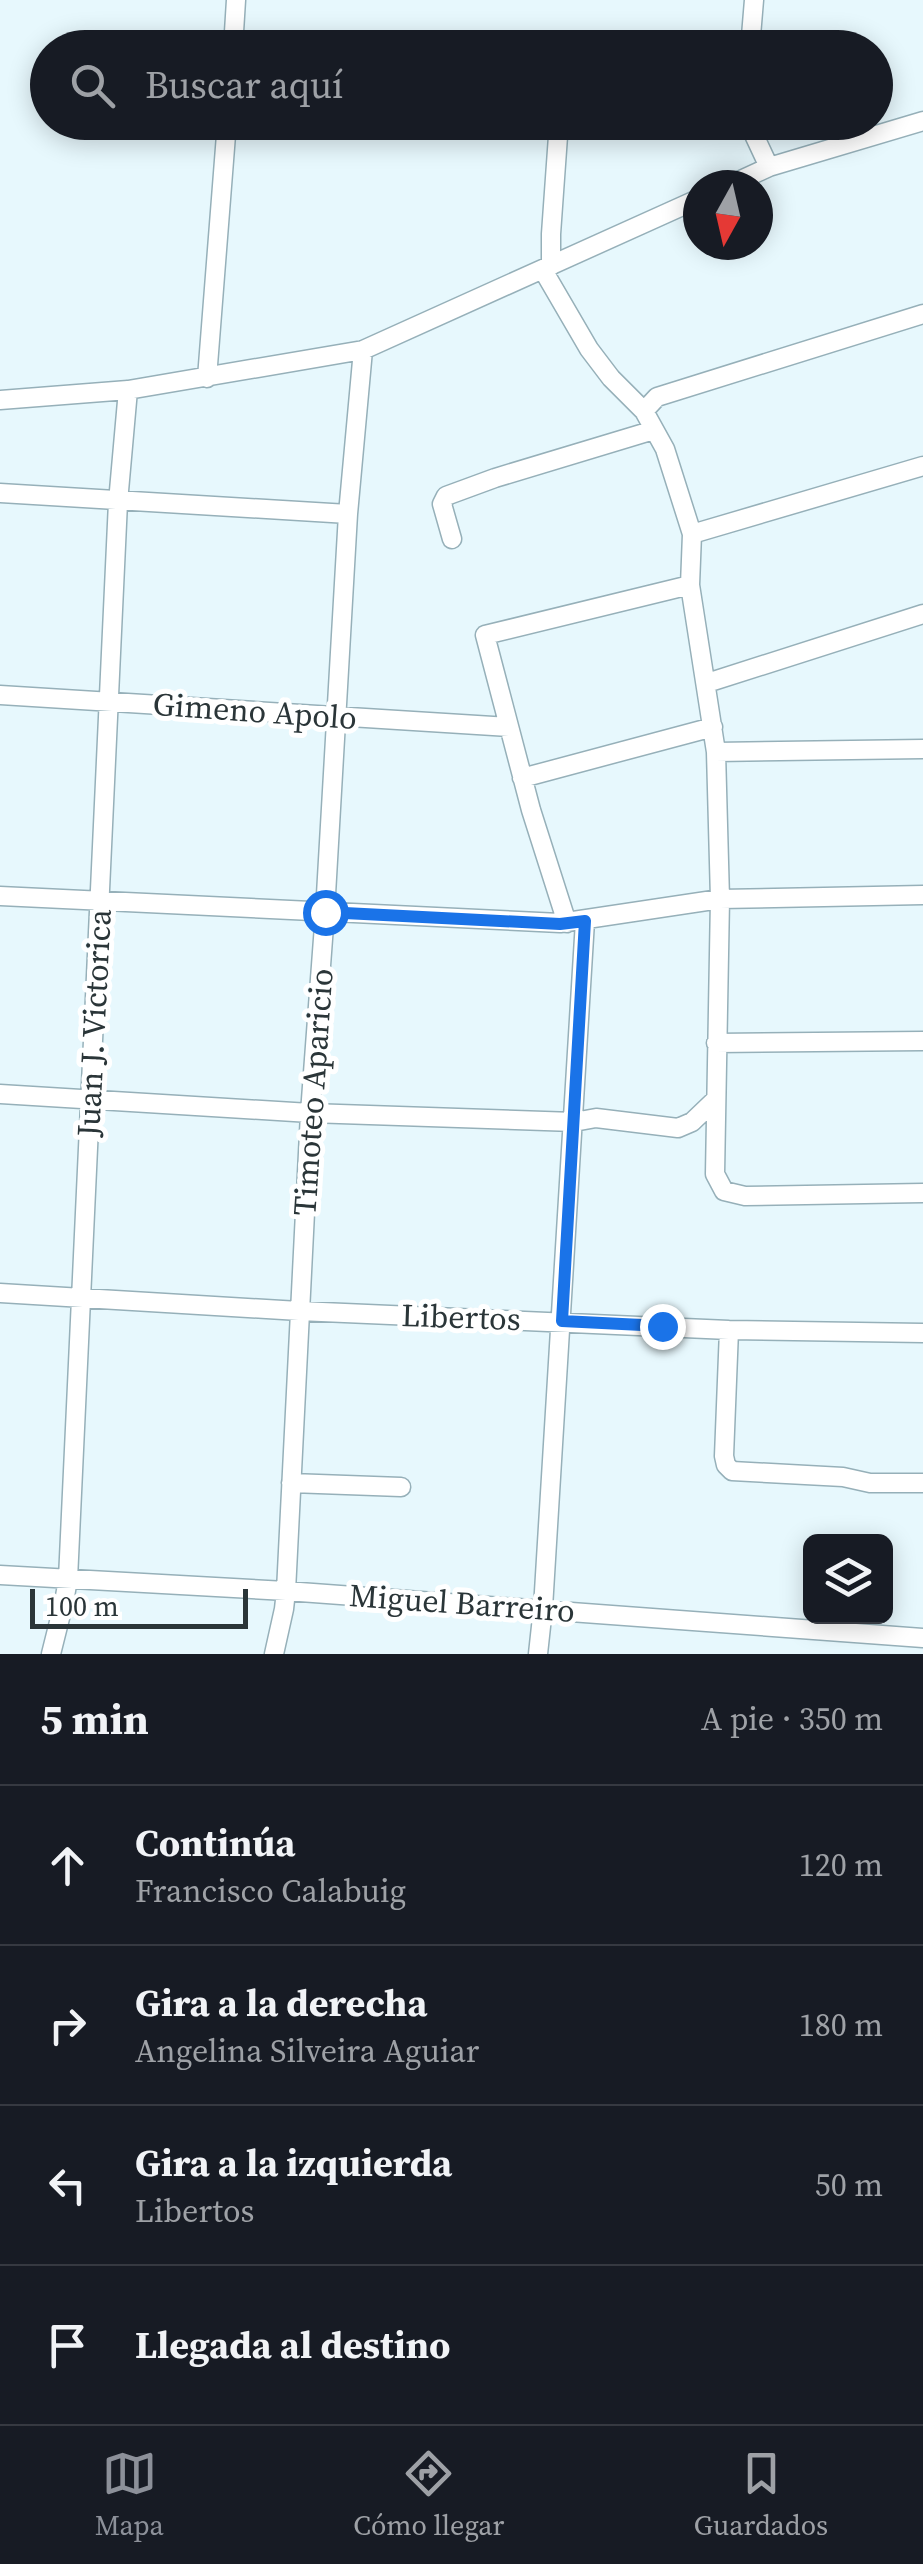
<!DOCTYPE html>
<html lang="es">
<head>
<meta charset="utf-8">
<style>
	:root { --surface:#171b24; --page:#242831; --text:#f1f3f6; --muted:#9ea1a6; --line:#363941; --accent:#8c9099 }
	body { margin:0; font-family:"Source Serif 4",serif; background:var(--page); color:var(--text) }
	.controls { position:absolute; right:30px; bottom:30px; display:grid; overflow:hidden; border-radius:15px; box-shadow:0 5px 25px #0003 }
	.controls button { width:90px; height:90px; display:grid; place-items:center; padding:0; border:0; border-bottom:2px solid var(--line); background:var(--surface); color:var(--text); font:50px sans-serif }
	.compass { position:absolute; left:683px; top:170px; width:90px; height:90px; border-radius:50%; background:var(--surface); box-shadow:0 5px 25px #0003; rotate:188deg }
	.scale { position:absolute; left:30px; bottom:25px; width:218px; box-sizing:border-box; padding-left:10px; border:5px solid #2a3538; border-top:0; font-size:28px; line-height:35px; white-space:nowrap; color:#2a3538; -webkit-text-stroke:8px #fff; paint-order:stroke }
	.stop { position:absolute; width:30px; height:30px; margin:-22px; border:8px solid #1a73e8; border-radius:50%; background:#fff }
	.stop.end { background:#1a73e8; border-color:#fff; box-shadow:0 2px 10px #0008 }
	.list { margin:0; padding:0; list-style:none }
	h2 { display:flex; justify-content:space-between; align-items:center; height:130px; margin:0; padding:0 40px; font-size:42px }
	h2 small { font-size:32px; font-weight:400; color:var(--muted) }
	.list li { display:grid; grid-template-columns:65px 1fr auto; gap:30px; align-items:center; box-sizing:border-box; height:160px; padding:0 40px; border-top:2px solid var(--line) }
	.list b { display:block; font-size:38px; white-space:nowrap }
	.list p { margin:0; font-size:32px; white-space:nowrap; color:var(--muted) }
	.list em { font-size:32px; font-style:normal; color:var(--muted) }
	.icon { flex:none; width:55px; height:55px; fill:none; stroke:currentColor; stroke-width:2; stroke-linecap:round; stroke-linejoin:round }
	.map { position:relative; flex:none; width:923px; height:1654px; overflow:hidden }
	.search { position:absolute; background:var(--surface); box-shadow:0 5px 25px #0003; left:30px; right:30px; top:30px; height:110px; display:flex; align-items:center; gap:25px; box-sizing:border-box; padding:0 35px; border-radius:55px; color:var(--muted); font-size:38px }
	.sheet { height:770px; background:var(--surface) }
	nav { display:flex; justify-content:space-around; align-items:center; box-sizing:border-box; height:140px; border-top:2px solid var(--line); background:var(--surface); font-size:28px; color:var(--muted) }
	nav a { display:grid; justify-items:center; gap:5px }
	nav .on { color:var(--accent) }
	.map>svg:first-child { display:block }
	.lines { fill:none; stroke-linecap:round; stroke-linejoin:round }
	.minor-casing { stroke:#96b0b9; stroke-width:21 }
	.minor { stroke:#fff; stroke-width:18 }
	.route { stroke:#1a73e8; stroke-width:12 }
	.labels { text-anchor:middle; stroke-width:10; stroke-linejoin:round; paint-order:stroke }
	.street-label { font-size:32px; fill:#2a3538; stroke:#fff }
</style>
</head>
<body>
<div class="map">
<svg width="923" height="1654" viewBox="0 0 923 1654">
	<rect width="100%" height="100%" fill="#e7f8fd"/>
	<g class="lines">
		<!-- minor casing -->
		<g class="minor-casing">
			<path id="minor" d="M233,48L236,0
				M750,48L754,0
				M748,122L769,167
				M730,185L769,167L923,121
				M551,266V234L559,122
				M543,270L589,349L611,378L644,411L665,449L692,534L690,585L716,752L720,899L715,1174L724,1191L745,1196L923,1193
				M207,378L227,122
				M0,400L128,390L363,350L698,199
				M644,411L657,397L923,314
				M0,493L348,514
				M692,534L923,466
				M452,539L442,504L446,496L495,478L654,430
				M707,683L923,614
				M0,695L509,727
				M716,752L923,749
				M522,778L713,727
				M0,896L560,923L720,899L923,895
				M567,923L531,810L485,635L690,585
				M716,1043L923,1041
				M0,1094L310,1113L574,1122L596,1118L678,1128L692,1122L715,1100
				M0,1293L299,1311L729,1330L923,1333
				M729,1330L724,1456L726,1465L732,1471L843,1477L870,1483H923
				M291,1483L401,1487
				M0,1575L286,1591L923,1638
				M51,1654L64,1602L68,1579L118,502L128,390
				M274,1654L284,1609L286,1591L310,1113L325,912L348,514L363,350
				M538,1654L543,1608L585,921"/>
		</g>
		<!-- minor -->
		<use href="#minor" class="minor"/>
	</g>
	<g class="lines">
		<!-- route -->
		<path class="route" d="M325,912L560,924L585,921L562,1321L662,1326"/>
	</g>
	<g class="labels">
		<!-- street labels -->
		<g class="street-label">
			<text transform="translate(255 711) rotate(4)" y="11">Gimeno Apolo</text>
			<text transform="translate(94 1023) rotate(-87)" y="11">Juan J. Victorica</text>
			<text transform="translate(313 1092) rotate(-86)" y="11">Timoteo Aparicio</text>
			<text transform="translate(461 1317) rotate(2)" y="11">Libertos</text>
			<text transform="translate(462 1603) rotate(4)" y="11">Miguel Barreiro</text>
		</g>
	</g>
</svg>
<div class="controls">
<button><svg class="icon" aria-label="layers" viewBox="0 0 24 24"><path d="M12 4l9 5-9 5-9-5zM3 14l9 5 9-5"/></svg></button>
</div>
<svg class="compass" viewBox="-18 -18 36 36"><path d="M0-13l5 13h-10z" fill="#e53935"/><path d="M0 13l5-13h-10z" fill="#9ea1a6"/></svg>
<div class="scale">100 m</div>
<div class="stop" style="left:325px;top:912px"></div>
<div class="stop end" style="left:662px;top:1326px"></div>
<div class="search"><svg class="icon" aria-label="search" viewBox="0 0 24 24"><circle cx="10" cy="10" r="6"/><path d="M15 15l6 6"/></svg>Buscar aquí</div>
</div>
<section class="sheet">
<h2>5 min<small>A pie · 350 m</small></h2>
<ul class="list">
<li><svg class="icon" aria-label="ahead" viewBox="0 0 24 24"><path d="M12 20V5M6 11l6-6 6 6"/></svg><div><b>Continúa</b><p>Francisco Calabuig</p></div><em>120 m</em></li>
<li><svg class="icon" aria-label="right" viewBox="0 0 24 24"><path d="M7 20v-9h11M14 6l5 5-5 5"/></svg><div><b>Gira a la derecha</b><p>Angelina Silveira Aguiar</p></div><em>180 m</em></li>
<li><svg class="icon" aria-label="left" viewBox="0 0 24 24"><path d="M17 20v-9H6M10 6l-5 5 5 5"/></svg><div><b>Gira a la izquierda</b><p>Libertos</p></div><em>50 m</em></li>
<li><svg class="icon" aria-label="arrive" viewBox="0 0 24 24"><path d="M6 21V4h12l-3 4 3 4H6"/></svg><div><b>Llegada al destino</b></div></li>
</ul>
</section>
<nav>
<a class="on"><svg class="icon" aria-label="map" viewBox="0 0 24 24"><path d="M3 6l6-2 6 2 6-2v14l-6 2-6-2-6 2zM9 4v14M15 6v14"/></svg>Mapa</a>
<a><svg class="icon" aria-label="directions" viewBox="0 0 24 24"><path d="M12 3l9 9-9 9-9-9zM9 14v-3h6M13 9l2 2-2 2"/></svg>Cómo llegar</a>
<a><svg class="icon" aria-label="saved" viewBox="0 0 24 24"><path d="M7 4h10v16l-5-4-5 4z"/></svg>Guardados</a>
</nav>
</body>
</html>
